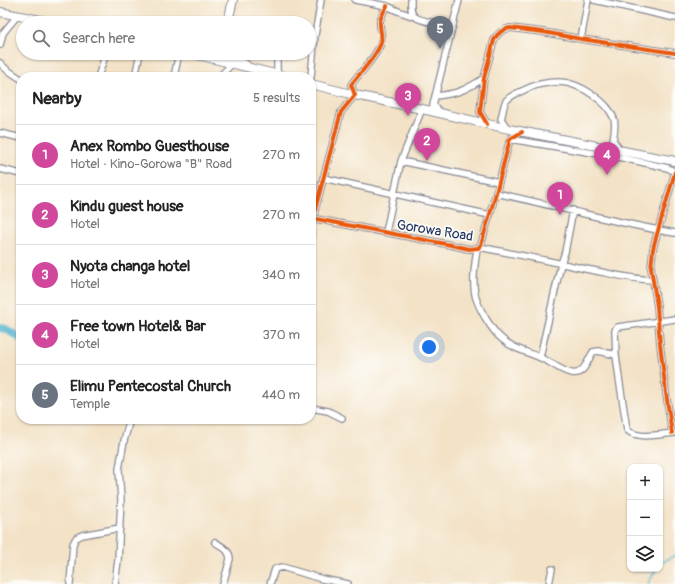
<!DOCTYPE html>
<html lang="en">
<head>
<meta charset="utf-8">
<style>
	:root { --surface:#fff; --page:#f6f6f6; --text:#222; --muted:#767676; --line:#e0e0e0; --accent:#1f6fb2 }
	body { margin:0; font-family:Pangolin,sans-serif; background:var(--page); color:var(--text) }
	.controls { position:absolute; right:12px; bottom:12px; display:grid; overflow:hidden; border-radius:8px; box-shadow:0 1px 3px #0004 }
	.controls button { width:36px; height:36px; display:grid; place-items:center; padding:0; border:0; border-bottom:1px solid var(--line); background:var(--surface); color:var(--text); font:20px sans-serif }
	.you { position:absolute; left:429px; top:347px; width:14px; height:14px; margin:-10px; border:3px solid #fff; border-radius:50%; background:#1a73e8; box-shadow:0 0 0 6px #1a73e833 }
	.badge { display:grid; place-items:center; width:26px; height:26px; border-radius:50%; background:var(--accent); color:#fff; font-size:13px; font-weight:700 }
	.pin { position:absolute; translate:-50% -33px; filter:drop-shadow(0 1px 2px #0008) }
	.pin::after { content:''; position:absolute; top:21px; width:14px; height:12px; background:inherit; clip-path:polygon(0 0,100% 0,50% 100%) }
	.list { margin:0; padding:0; list-style:none }
	h2 { display:flex; justify-content:space-between; align-items:center; height:52px; margin:0; padding:0 16px; font-size:17px }
	h2 small { font-size:13px; font-weight:400; color:var(--muted) }
	.list li { display:grid; grid-template-columns:26px 1fr auto; gap:12px; align-items:center; box-sizing:border-box; height:60px; padding:0 16px; border-top:1px solid var(--line) }
	.list b { display:block; font-size:15px; white-space:nowrap }
	.list p { margin:0; font-size:13px; white-space:nowrap; color:var(--muted) }
	.list em { font-size:13px; font-style:normal; color:var(--muted) }
	.icon { flex:none; width:22px; height:22px; fill:none; stroke:currentColor; stroke-width:2; stroke-linecap:round; stroke-linejoin:round }
	.map { position:relative; flex:none; width:675px; height:584px; overflow:hidden }
	.search { position:absolute; background:var(--surface); box-shadow:0 1px 3px #0004; left:16px; top:16px; width:300px; height:44px; display:flex; align-items:center; gap:10px; box-sizing:border-box; padding:0 14px; border-radius:22px; color:var(--muted); font-size:15px }
	.panel { position:absolute; background:var(--surface); box-shadow:0 1px 3px #0004; left:16px; top:72px; width:300px; height:352px; border-radius:16px }
	.map>svg:first-child { display:block }
	.lines { fill:none; stroke-linecap:round; stroke-linejoin:round }
	.stream { stroke:#51b3d0; stroke-width:1.5 }
	.river { stroke:#51b3d0; stroke-width:8 }
	.minor-casing { stroke:#878892; stroke-width:8 }
	.highway-casing { stroke:#878892; stroke-width:10 }
	.minor { stroke:#fff; stroke-width:5.5 }
	.highway { stroke:#fff; stroke-width:8 }
	.cycleway-casing { stroke:#fdfcf7; stroke-width:6 }
	.cycleway { stroke:#e8590c; stroke-width:4 }
	.labels { text-anchor:middle; stroke-width:3.5; stroke-linejoin:round; paint-order:stroke }
	.street-label { font-size:14px; fill:#1b2f5e; stroke:#fdfcf7 }
</style>
</head>
<body>
<div class="map">
<svg width="675" height="584" viewBox="0 0 675 584">
	<rect width="100%" height="100%" fill="#fdfcf7"/>
	<filter id="ink" filterUnits="userSpaceOnUse"><feTurbulence type="fractalNoise" baseFrequency=".025" numOctaves="2"/><feDisplacementMap in="SourceGraphic" scale="8" xChannelSelector="R" yChannelSelector="G"/><feConvolveMatrix kernelMatrix="1 2 1 2 8 2 1 2 1" color-interpolation-filters="sRGB"/></filter>
	<filter id="wash" filterUnits="userSpaceOnUse"><feTurbulence type="fractalNoise" baseFrequency=".012" numOctaves="4" result="noise"/><feDisplacementMap in="SourceGraphic" scale="16" xChannelSelector="R" yChannelSelector="G"/><feGaussianBlur stdDeviation="0.9" result="paint"/><feColorMatrix in="noise" values="0 0 0 0 0 0 0 0 0 0 0 0 0 0 0 0 0 1.4 0 .05"/><feComposite in="paint" operator="in"/></filter>
	<g filter="url(#wash)">
		<rect width="100%" height="100%" fill="#f3e2c6"/>
		<g class="lines">
			<!-- stream -->
			<path class="stream" d="M660,564L675,555
				M648,584L656,569"/>
			<!-- river -->
			<path class="river" d="M0,328L6,329L21,339"/>
		</g>
	</g>
	<g filter="url(#ink)">
		<g class="lines">
			<!-- minor casing -->
			<g class="minor-casing">
				<path id="minor" d="M355,0L387,6L398,11L415,17
					M411,0C411,5 410,12 414,16C420,22 444,24 453,26
					M594,0L675,18
					M581,39L588,0
					M0,45L3,33L18,15
					M0,63L6,69L21,79
					M277,74V53
					M98,77L106,53
					M135,77L140,53
					M174,77L179,53
					M219,77L232,64
					M311,77L315,35L321,0
					M435,96C457,94 466,90 484,78
					M441,113L433,105L459,0
					M487,124L480,112L484,78L494,40C497,34 503,29 510,28L543,32L581,39L675,53
					M508,129L501,119C503,113 503,106 506,101C510,96 517,93 522,91C533,85 547,82 560,82C579,83 608,101 614,119C616,126 614,133 613,140L620,150
					M0,133L21,138
					M510,139L623,158L668,168L675,172
					M401,161L499,182
					M0,169L21,174
					M323,178L490,215
					M496,193C556,206 615,223 675,233
					M311,218L451,245L469,249L478,248L481,245L496,193L510,139L522,132
					M386,232L401,161L422,109
					M311,238V229L316,206L341,112L355,95L351,85C361,71 375,59 381,43C383,36 379,28 380,21C381,16 384,11 387,6
					M479,247C515,254 550,261 586,269C608,273 629,279 653,280
					M477,249C475,263 471,287 477,301C481,312 493,332 502,339C514,350 529,352 543,359C552,363 561,371 571,373C572,374 575,373 577,373C585,371 589,358 593,352L598,351L616,355
					M540,357L561,264L565,252L573,210
					M311,408L328,411L342,418
					M672,433L666,393L660,344L657,306L651,268L653,249L655,241L675,172
					M674,433C661,434 638,440 627,430L619,378L616,355L615,331L616,328L618,327L675,319
					M215,542C222,547 230,550 230,559L223,584
					M70,584L73,544L76,538L82,535L120,528
					M115,584L118,560L121,500L119,469L124,441L130,419
					M270,584L275,569L282,567L322,579L348,584
					M549,584L552,569"/>
			</g>
			<!-- highway casing -->
			<g class="highway-casing">
				<path id="highway" d="M0,12L55,23
					M229,23V17L233,0
					M190,53L287,77
					M232,53V56L246,65
					M311,84L355,95L422,109L509,129L675,161"/>
			</g>
			<!-- minor -->
			<use href="#minor" class="minor"/>
			<!-- highway -->
			<use href="#highway" class="highway"/>
			<!-- cycleway casing -->
			<g class="cycleway-casing">
				<path id="cycleway" d="M487,124L480,112L484,78L494,40C497,34 503,29 510,28L543,32L581,39L675,53
					M311,218L451,245L469,249L478,248L481,245L496,193L510,139L522,132
					M311,238V229L316,206L341,112L355,95L351,85C361,71 375,59 381,43C383,36 379,28 380,21C381,16 384,11 387,6
					M672,433L666,393L660,344L657,306L651,268L653,249L655,241L675,172"/>
			</g>
			<!-- cycleway -->
			<use href="#cycleway" class="cycleway"/>
		</g>
	</g>
	<g class="labels">
		<!-- street labels -->
		<g class="street-label">
			<text transform="translate(435 230) rotate(9)" y="5">Gorowa Road</text>
		</g>
	</g>
</svg>
<div class="controls">
<button>+</button>
<button>−</button>
<button><svg class="icon" aria-label="layers" viewBox="0 0 24 24"><path d="M12 4l9 5-9 5-9-5zM3 14l9 5 9-5"/></svg></button>
</div>
<div class="you"></div>
<div class="pin badge" style="left:560px;top:215px;background:#d1479c">1</div>
<div class="pin badge" style="left:427px;top:161px;background:#d1479c">2</div>
<div class="pin badge" style="left:408px;top:116px;background:#d1479c">3</div>
<div class="pin badge" style="left:607px;top:175px;background:#d1479c">4</div>
<div class="pin badge" style="left:440px;top:49px;background:#6b7280">5</div>
<div class="search"><svg class="icon" aria-label="search" viewBox="0 0 24 24"><circle cx="10" cy="10" r="6"/><path d="M15 15l6 6"/></svg>Search here</div>
<section class="panel">
<h2>Nearby<small>5 results</small></h2>
<ul class="list">
<li><span class="badge" style="background:#d1479c">1</span><div><b>Anex Rombo Guesthouse</b><p>Hotel · Kino-Gorowa &quot;B&quot; Road</p></div><em>270 m</em></li>
<li><span class="badge" style="background:#d1479c">2</span><div><b>Kindu guest house</b><p>Hotel</p></div><em>270 m</em></li>
<li><span class="badge" style="background:#d1479c">3</span><div><b>Nyota changa hotel</b><p>Hotel</p></div><em>340 m</em></li>
<li><span class="badge" style="background:#d1479c">4</span><div><b>Free town Hotel&amp; Bar</b><p>Hotel</p></div><em>370 m</em></li>
<li><span class="badge" style="background:#6b7280">5</span><div><b>Elimu Pentecostal Church</b><p>Temple</p></div><em>440 m</em></li>
</ul>
</section>
</div>
</body>
</html>
